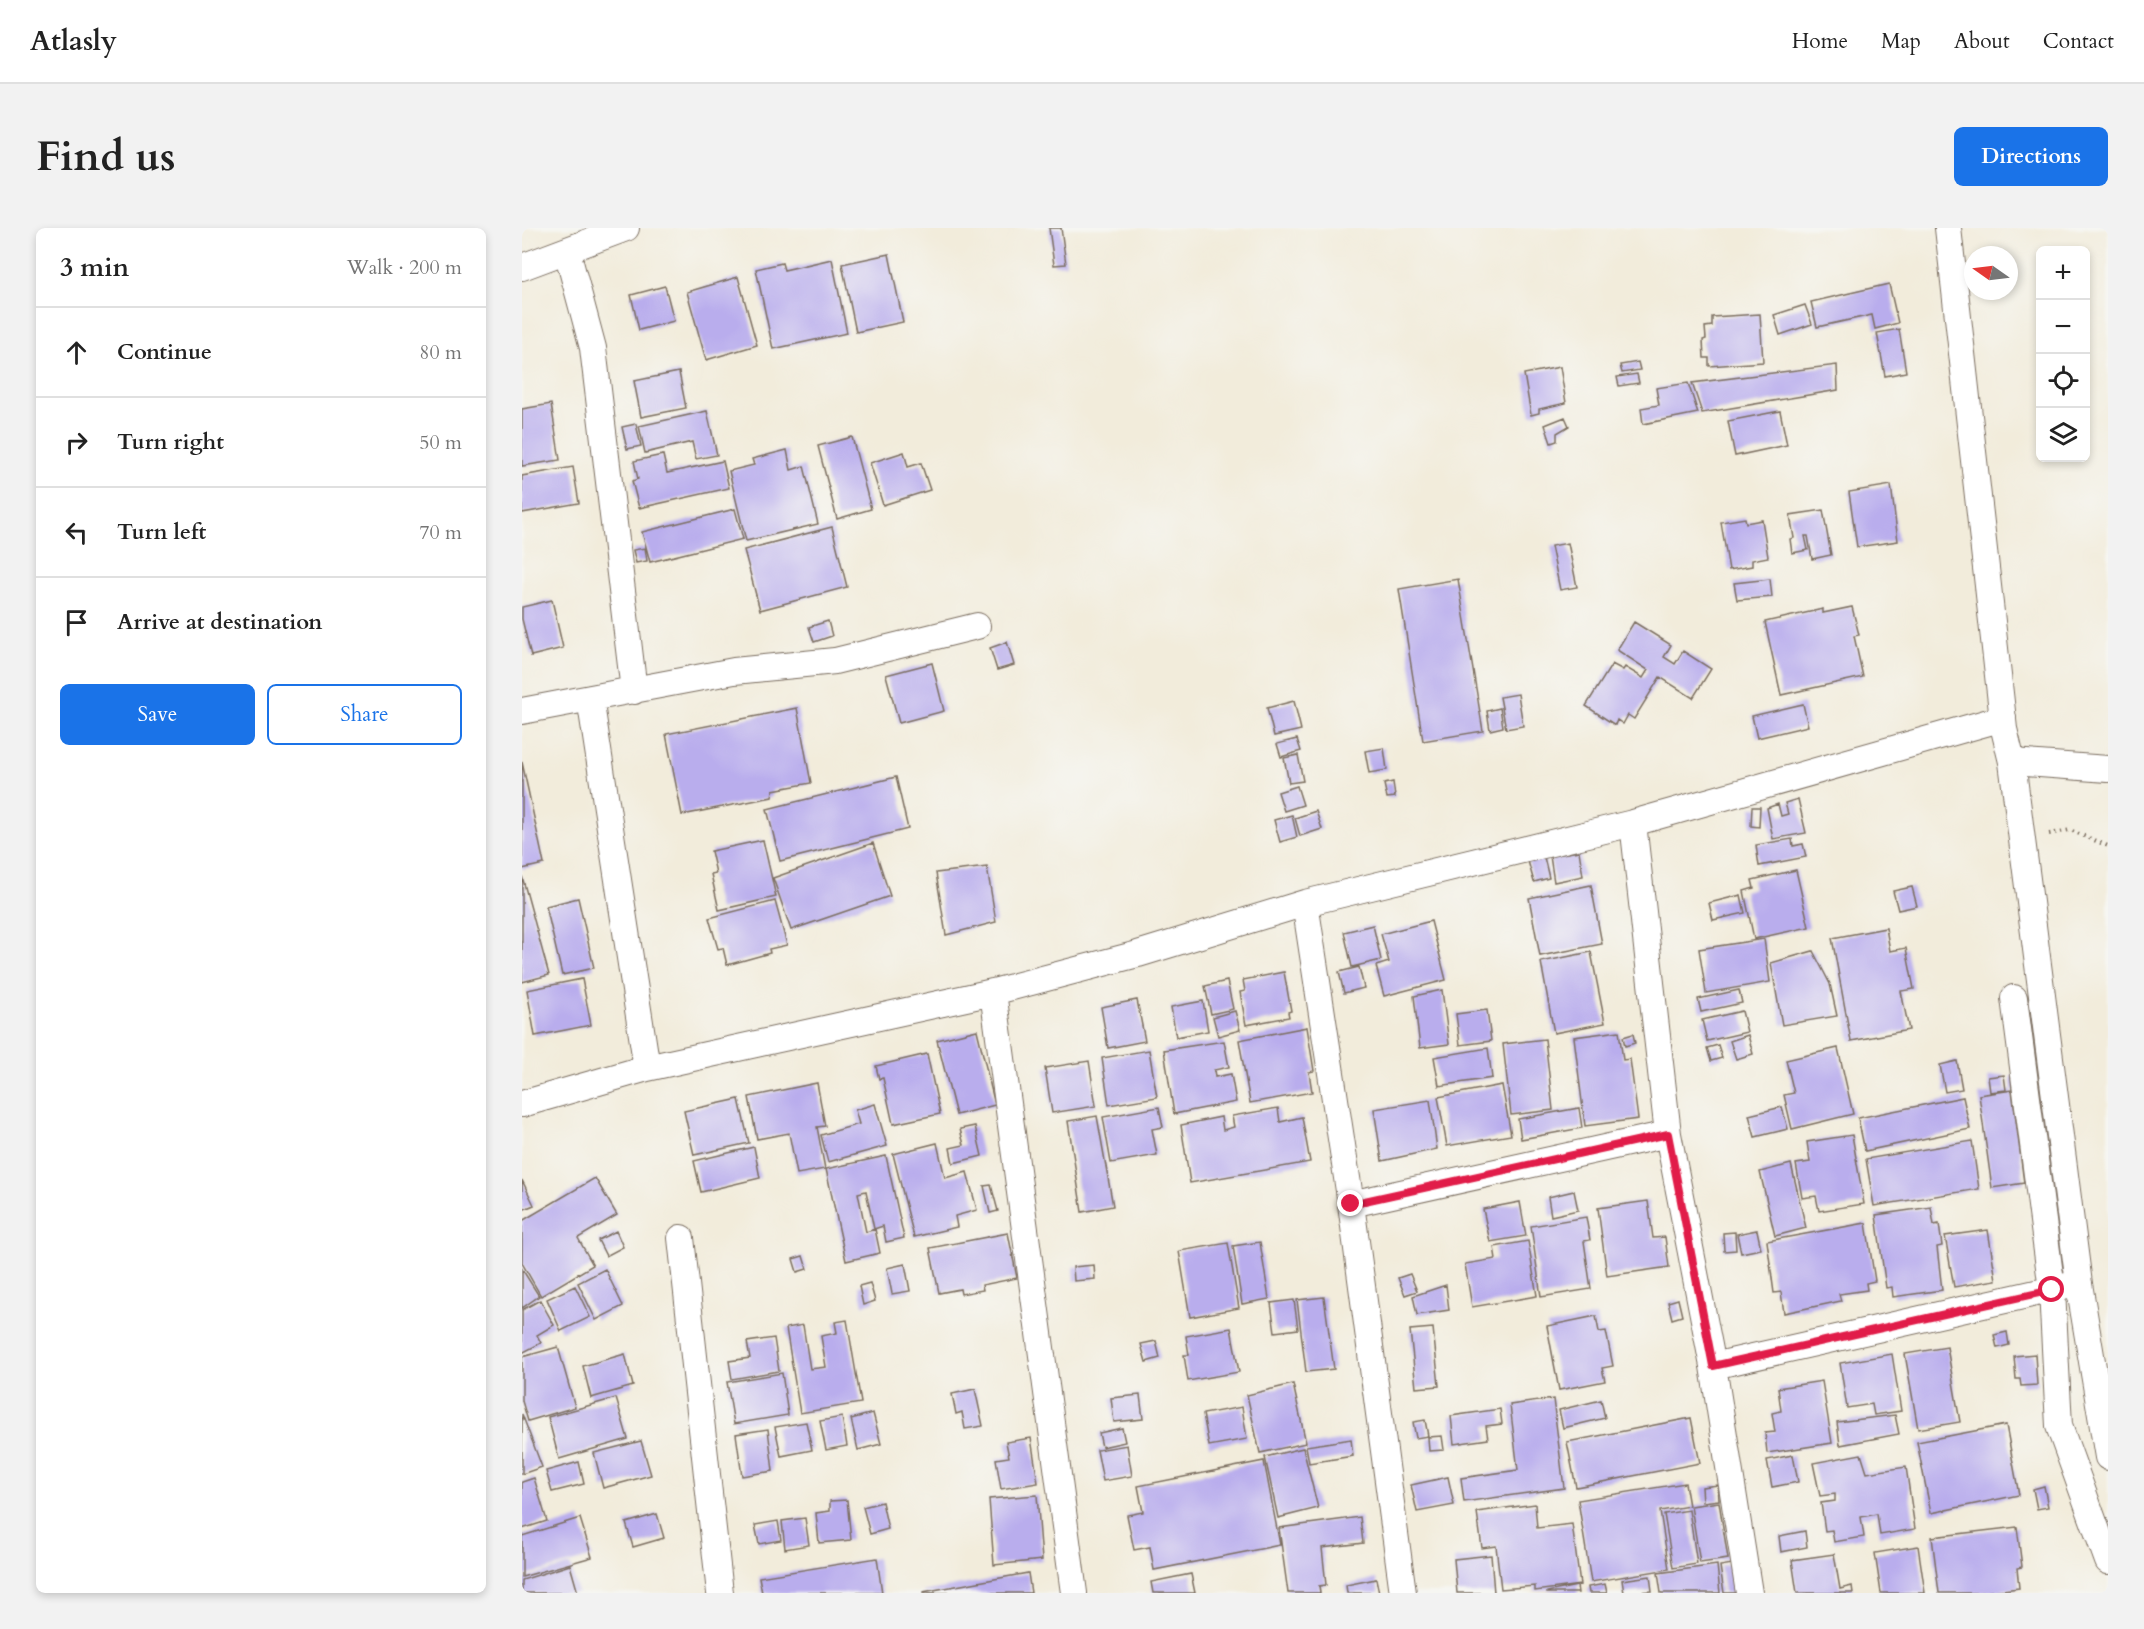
<!DOCTYPE html>
<html lang="en">
<head>
<meta charset="utf-8">
<style>
	:root { --surface:#fff; --page:#f2f2f2; --text:#222; --muted:#767676; --line:#e0e0e0; --accent:#1a73e8 }
	body { margin:0; font-family:Cardo,serif; background:var(--page); color:var(--text) }
	.controls { position:absolute; right:18px; top:18px; display:grid; overflow:hidden; border-radius:9px; box-shadow:0 3px 9px #0003 }
	.controls button { width:54px; height:54px; display:grid; place-items:center; padding:0; border:0; border-bottom:2px solid var(--line); background:var(--surface); color:var(--text); font:30px sans-serif }
	.compass { position:absolute; left:1442px; top:18px; width:54px; height:54px; border-radius:50%; background:var(--surface); box-shadow:0 3px 9px #0003; rotate:284deg }
	.stop { position:absolute; width:18px; height:18px; margin:-14px; border:4px solid #e11d48; border-radius:50%; background:#fff }
	.stop.end { background:#e11d48; border-color:#fff; box-shadow:0 2px 6px #0008 }
	.list { margin:0; padding:0; list-style:none }
	h2 { display:flex; justify-content:space-between; align-items:center; height:78px; margin:0; padding:0 24px; font-size:26px }
	h2 small { font-size:20px; font-weight:400; color:var(--muted) }
	.list li { display:grid; grid-template-columns:39px 1fr auto; gap:18px; align-items:center; box-sizing:border-box; height:90px; padding:0 24px; border-top:2px solid var(--line) }
	.list b { display:block; font-size:22px; white-space:nowrap }
	.list em { font-size:20px; font-style:normal; color:var(--muted) }
	.actions { display:flex; gap:12px; padding:18px 24px }
	.actions a { flex:1; padding:14px 0; border:2px solid var(--accent); border-radius:9px; text-align:center; font-size:21px; color:var(--accent) }
	.actions .main { background:var(--accent); color:#fff }
	.icon { flex:none; width:33px; height:33px; fill:none; stroke:currentColor; stroke-width:2; stroke-linecap:round; stroke-linejoin:round }
	.map { position:relative; flex:none; width:1586px; height:1365px; overflow:hidden; border-radius:9px }
	header { display:flex; align-items:center; gap:36px; box-sizing:border-box; height:84px; padding:0 30px; background:var(--surface); border-bottom:2px solid var(--line) }
	header strong { font-size:28px }
	nav { display:flex; gap:33px; margin-inline-start:auto; font-size:21px }
	.intro { display:flex; align-items:center; justify-content:space-between; box-sizing:border-box; height:144px; padding:0 36px }
	h1 { margin:0; font-size:42px }
	.button { padding:15px 27px; border-radius:9px; background:var(--accent); color:#fff; font-size:21px; font-weight:700 }
	main { display:flex; gap:36px; padding:0 36px }
	aside { flex:1; background:var(--surface); border-radius:9px; box-shadow:0 3px 9px #0003 }
	.map>svg:first-child { display:block }
	.building { fill:#b9aded }
	.lines { fill:none; stroke-linecap:round; stroke-linejoin:round }
	.minor-casing { stroke:#7b6e60; stroke-width:28 }
	.path { stroke:#7b6e60; stroke-width:4; stroke-dasharray:1.5 4.5; stroke-linecap:butt }
	.minor { stroke:#fff; stroke-width:26 }
	.route { stroke:#e11d48; stroke-width:8 }
</style>
</head>
<body>
<header>
<strong>Atlasly</strong>
<nav><a>Home</a><a>Map</a><a>About</a><a>Contact</a></nav>
</header>
<div class="intro"><h1>Find us</h1><a class="button">Directions</a></div>
<main>
<aside>
<h2>3 min<small>Walk · 200 m</small></h2>
<ul class="list">
<li><svg class="icon" aria-label="ahead" viewBox="0 0 24 24"><path d="M12 20V5M6 11l6-6 6 6"/></svg><div><b>Continue</b></div><em>80 m</em></li>
<li><svg class="icon" aria-label="right" viewBox="0 0 24 24"><path d="M7 20v-9h11M14 6l5 5-5 5"/></svg><div><b>Turn right</b></div><em>50 m</em></li>
<li><svg class="icon" aria-label="left" viewBox="0 0 24 24"><path d="M17 20v-9H6M10 6l-5 5 5 5"/></svg><div><b>Turn left</b></div><em>70 m</em></li>
<li><svg class="icon" aria-label="arrive" viewBox="0 0 24 24"><path d="M6 21V4h12l-3 4 3 4H6"/></svg><div><b>Arrive at destination</b></div></li>
</ul>
<div class="actions"><a class="main">Save</a><a>Share</a></div>
</aside>
<div class="map">
<svg width="1586" height="1365" viewBox="0 0 1586 1365">
	<rect width="100%" height="100%" fill="#f6f6f2"/>
	<filter id="ink" filterUnits="userSpaceOnUse"><feTurbulence type="fractalNoise" baseFrequency=".0167" numOctaves="2"/><feDisplacementMap in="SourceGraphic" scale="12" xChannelSelector="R" yChannelSelector="G"/><feConvolveMatrix kernelMatrix="1 2 1 2 8 2 1 2 1" color-interpolation-filters="sRGB"/></filter>
	<filter id="wash" filterUnits="userSpaceOnUse"><feTurbulence type="fractalNoise" baseFrequency=".008" numOctaves="4" result="noise"/><feDisplacementMap in="SourceGraphic" scale="24" xChannelSelector="R" yChannelSelector="G"/><feGaussianBlur stdDeviation="1.35" result="paint"/><feColorMatrix in="noise" values="0 0 0 0 0 0 0 0 0 0 0 0 0 0 0 0 0 1.4 0 .05"/><feComposite in="paint" operator="in"/></filter>
	<g filter="url(#wash)">
		<rect width="100%" height="100%" fill="#f2ecdb"/>
		<g id="blocks">
			<!-- building -->
			<path class="building" d="M527,0H539L544,36L532,37Z
				M367,26L381,94L334,104L320,36Z
				M310,31L325,105L251,121L234,41L260,35L262,42Z
				M216,49L235,117L184,132L165,64Z
				M1367,56L1376,95L1353,101L1350,87L1295,99L1289,74Z
				M143,58L152,93L117,102L109,67Z
				M1283,77L1290,96L1258,107L1252,87Z
				M1238,86L1241,134L1187,138V130H1182L1181,112L1184,111L1183,99L1190,98V89Z
				M1377,101L1384,144L1363,148L1355,105Z
				M1116,134L1118,142L1100,145L1098,137Z
				M1315,137L1316,162L1180,185L1170,155Z
				M1038,139L1044,175L1017,181V185L1009,187L1002,146Z
				M157,144L164,180L119,189L112,153Z
				M1115,146L1117,155L1097,158L1095,149Z
				M1166,155L1176,185L1121,196L1119,180L1137,177L1134,160Z
				M29,176L38,232L0,238V181Z
				M185,183L195,227L174,231L170,214L123,225L117,198Z
				M1258,183L1265,217L1213,228L1206,193Z
				M1043,189L1047,198L1035,205V213L1029,215L1023,197Z
				M114,196L119,218L105,221L100,199Z
				M330,209L349,281L315,291L296,218Z
				M265,222L269,242L282,238L296,296L224,313L207,243L232,237L230,231Z
				M382,224L386,239L399,235L408,262L361,277L348,235Z
				M141,227L145,245L201,233L207,260L117,280L110,253L116,251L112,233Z
				M51,239L57,275L0,285V248Z
				M1369,257L1376,313L1335,319L1327,264Z
				M213,281L221,311L128,334L120,304Z
				M1301,282L1309,327L1290,331L1286,308H1283L1286,322L1270,325L1268,311L1272,310L1268,287Z
				M1223,290L1224,295L1240,292L1246,329L1230,332V338L1207,342L1199,294Z
				M310,299L325,359L238,382L222,322Z
				M1046,315L1055,359L1038,362L1029,318Z
				M123,320L125,333L114,335L111,322Z
				M936,351L961,503L901,513L877,361Z
				M1248,351L1250,369L1215,372L1212,355Z
				M30,372L41,420L9,428L0,391V379Z
				M1330,379L1337,407L1332,408L1341,449L1259,467L1243,394L1301,381V385Z
				M306,393L310,408L292,414L287,399Z
				M1112,394L1149,417L1142,429L1153,436L1161,423L1189,441L1171,470L1138,449L1112,491L1106,487L1101,496L1095,492L1093,497L1064,478L1090,436L1101,442L1103,439L1121,450L1126,442L1095,422Z
				M485,414L492,437L475,442L468,420Z
				M410,435L422,483L377,495L364,447Z
				M996,466L1001,498L984,501L978,469Z
				M772,473L779,502L752,508L745,480Z
				M1281,476L1286,498L1235,510L1230,488Z
				M275,480L289,555L251,562L250,569L160,587L144,506Z
				M978,480L981,499L968,502L965,483Z
				M775,511L779,523L759,529L755,516Z
				M862,520L865,542L847,545L843,523Z
				M776,527L781,553L767,555L762,530Z
				M0,534L22,636L0,641Z
				M374,549L386,601L258,633L245,581Z
				M871,554L873,569L865,570L862,556Z
				M775,558L781,577L762,583L756,564Z
				M1276,571L1284,605L1251,611L1245,580L1256,576L1259,588L1266,586L1263,575Z
				M1230,579H1238L1237,599L1229,598Z
				M794,583L800,601L778,608L773,590Z
				M770,587L775,609L758,614L752,592Z
				M1270,611L1271,618L1281,616L1284,629L1237,638L1234,617Z
				M241,612L254,669L197,682L189,646L194,645L189,623Z
				M351,615L368,668L269,702L251,650Z
				M1057,623L1061,648L1032,654L1028,628Z
				M1022,629L1027,650L1012,654L1006,633Z
				M465,639L474,694L424,707L414,645Z
				M1274,642L1287,699L1232,711L1222,663L1232,660L1230,652Z
				M0,648L27,747L0,754Z
				M1069,657L1080,716L1018,728L1007,670Z
				M1390,659L1395,678L1376,682L1371,663Z
				M1219,667L1223,685L1191,692L1187,675Z
				M56,670L72,740L40,747L24,678Z
				M253,673L265,717L247,721L248,725L205,737L201,720L196,721L187,690Z
				M909,693L924,752L862,768L854,738L867,734L859,706Z
				M851,697L859,732L830,739L822,704Z
				M1364,700L1368,723L1384,720L1392,761L1379,763L1387,802L1329,813L1310,710Z
				M1242,711L1248,754L1184,765L1177,721Z
				M1291,723L1308,756L1315,788L1260,797L1249,735Z
				M1069,724L1083,795L1032,805L1019,734Z
				M837,739L842,760L822,765L817,744Z
				M762,744L769,783L766,784L767,789L724,797L718,764L723,763L721,752Z
				M60,751L69,797L13,808L5,762Z
				M705,753L711,781L689,786L683,758Z
				M920,762L927,816L898,820L892,768Z
				M1217,762L1220,775L1179,784L1176,771Z
				M615,772L623,813L586,820L579,779Z
				M681,773L686,803L654,809L649,779Z
				M965,782L969,813L938,817L934,786Z
				M713,783L718,802L696,808L691,789Z
				M1220,783L1225,804L1185,813L1180,792Z
				M785,799L792,843L787,844L790,864L728,875L717,812Z
				M455,802L473,877L434,887L415,812Z
				M1097,803L1101,832L1108,831L1116,891L1063,898L1052,809Z
				M1111,806L1113,815L1103,818L1101,809Z
				M1226,807L1231,826L1214,831L1208,813Z
				M1023,811L1031,882L989,887L981,816Z
				M702,813L707,839L692,842L693,849L709,846L714,874L652,886L642,822Z
				M1196,817L1200,830L1189,833L1185,820Z
				M966,820L970,850L917,858L912,829Z
				M1316,820L1331,886L1270,901L1262,867L1272,865L1264,832Z
				M627,822L635,869L587,877L580,830Z
				M405,826L418,886L371,896L361,850L357,851L354,838Z
				M567,833L574,878L530,885L523,840Z
				M1435,833L1440,861L1423,864L1418,837Z
				M1482,847L1484,862L1468,864L1466,849Z
				M1489,848H1495V862H1490L1502,955L1470,960L1457,867L1490,862Z
				M295,855L303,898L295,899L303,941L275,946L267,905L235,911L227,869Z
				M980,857L989,907L925,918L916,869Z
				M1441,869L1448,901L1343,923L1336,890Z
				M217,871L227,915L172,927L162,883Z
				M908,872L915,921L860,933L852,881Z
				M353,876L365,918L306,934L299,907L337,896L333,882Z
				M637,879L641,899L630,901L635,927L589,935L581,889Z
				M1260,879L1266,901L1233,909L1227,887Z
				M756,880L758,894L780,889L788,934L668,955L659,897L699,889L701,902L712,899L710,888Z
				M1057,880L1060,900L999,911L996,891Z
				M575,888L591,978L560,984L546,893Z
				M453,898L460,928L431,935L428,920L442,917L438,901Z
				M1330,907L1342,976L1297,983L1294,968L1280,970L1274,936L1288,934L1285,914Z
				M1450,913L1457,961L1352,978L1344,931Z
				M415,915L423,950L445,944L455,982L433,988L435,999L392,1009L371,926Z
				M232,919L238,950L179,964L172,933Z
				M364,928L382,1010L364,1014L361,998L352,1001L344,963L336,965L344,1004L353,1001L358,1025L324,1033L304,941Z
				M1269,936L1284,1000L1253,1008L1238,944Z
				M73,950L95,987L56,1010L71,1037L19,1068L0,1035V993Z
				M0,952L12,977L0,982Z
				M469,957L476,983L468,985L462,958Z
				M1052,963L1056,982L1029,988L1026,969Z
				M1126,973L1131,1010L1143,1009L1147,1039L1085,1048L1076,980Z
				M998,974L1004,1008L968,1014L961,981Z
				M1409,979L1412,997L1417,996L1420,1018L1415,1019L1420,1062L1371,1069L1370,1059L1364,1060L1354,987Z
				M1064,989L1068,1012L1062,1013L1069,1061L1019,1069L1009,998Z
				M1344,995L1353,1053L1344,1055L1345,1062L1317,1066L1319,1073L1262,1085L1259,1064L1252,1065L1245,1013Z
				M1235,1002L1239,1021L1219,1025L1215,1006Z
				M1466,1002L1474,1052L1432,1059L1423,1008Z
				M94,1003L101,1019L84,1028L76,1012Z
				M1213,1004L1214,1022L1202,1023L1201,1005Z
				M486,1005L495,1050L460,1057L461,1062L439,1066L438,1061L417,1065L408,1020Z
				M1006,1013L1015,1068L950,1079L943,1036L974,1031L972,1019Z
				M738,1014L747,1071L720,1076L711,1018Z
				M706,1015L717,1080L668,1089L657,1023Z
				M281,1028L285,1041L275,1044L271,1031Z
				M383,1036L388,1063L370,1066L365,1040Z
				M572,1037L573,1051L552,1053L551,1039Z
				M0,1041L17,1068L0,1080Z
				M83,1041L101,1078L74,1092L56,1055Z
				M888,1046L895,1063L883,1067L876,1050Z
				M348,1055L353,1073L341,1077L337,1058Z
				M924,1057L927,1082L895,1087L891,1068Z
				M53,1058L68,1089L39,1103L25,1071Z
				M802,1069L812,1141L784,1144L775,1072Z
				M1156,1071L1160,1088L1150,1091L1146,1074Z
				M18,1072L32,1097L15,1107L19,1115L0,1125V1082Z
				M772,1072L776,1101L753,1104L749,1075Z
				M1074,1088L1077,1104L1084,1103L1091,1138L1080,1140L1083,1153L1037,1162L1025,1098Z
				M325,1092L339,1175L278,1185L264,1100L281,1097L288,1141L304,1139L299,1108L315,1105L313,1094Z
				M709,1100L717,1144L666,1153L662,1127H667L664,1108Z
				M911,1100L917,1158L894,1160L888,1102Z
				M1485,1104L1487,1117L1475,1120L1472,1107Z
				M252,1110L257,1143L210,1151L207,1133L228,1130L225,1114Z
				M634,1113L638,1130L624,1134L619,1116Z
				M36,1119L53,1179L6,1193L0,1173V1129Z
				M1425,1119L1438,1194L1396,1201L1383,1126Z
				M103,1126L111,1158L69,1170L61,1138Z
				M1370,1126L1379,1183L1352,1187L1350,1176L1325,1180L1318,1135Z
				M1513,1126L1515,1157L1499,1158L1498,1151H1494L1492,1128Z
				M260,1145L266,1187L212,1196L205,1154Z
				M1300,1153L1310,1215L1245,1225L1243,1205L1253,1204L1250,1185L1259,1183L1256,1160Z
				M771,1156L784,1215L738,1225L725,1167Z
				M453,1161L461,1198L443,1201L440,1184L434,1186L430,1166Z
				M618,1167L621,1191L592,1194L589,1170Z
				M94,1170L106,1211L37,1231L26,1189Z
				M1031,1171L1042,1260L942,1274L939,1250L996,1242L988,1177Z
				M1079,1172L1083,1190L1041,1200L1037,1182Z
				M720,1179L725,1211L687,1218L681,1186Z
				M978,1181L980,1196L964,1198L966,1211L932,1216L929,1188Z
				M351,1185L359,1216L336,1222L329,1191Z
				M0,1186L20,1239L0,1246Z
				M1373,1187L1377,1206L1318,1217L1315,1194Z
				M320,1189L325,1218L304,1222L298,1193Z
				M1169,1190L1178,1235L1054,1259L1045,1214Z
				M903,1192L906,1208L894,1210L891,1194Z
				M284,1194L290,1222L259,1228L253,1199Z
				M1484,1197L1497,1267L1409,1285L1395,1214Z
				M600,1200L603,1214L580,1219L577,1205Z
				M246,1201L251,1243L220,1248L214,1206Z
				M920,1208L922,1222L907,1223L906,1209Z
				M509,1210L516,1255L479,1261L474,1231L487,1229L484,1214Z
				M829,1211L831,1228L787,1235L784,1218Z
				M119,1213L129,1247L81,1260L72,1225Z
				M605,1217L610,1248L581,1253L575,1222Z
				M781,1220L796,1280L756,1290L743,1229Z
				M1339,1226L1345,1245L1384,1239L1393,1301L1358,1307L1355,1286L1339,1289L1342,1309L1312,1314L1310,1302L1303,1303L1299,1275L1313,1273V1266L1298,1268L1291,1235Z
				M1271,1227L1276,1254L1250,1259L1245,1232Z
				M742,1233L758,1317L632,1342L628,1319L612,1322L605,1287L621,1284L616,1258Z
				M57,1234L62,1256L30,1264L24,1243Z
				M926,1249L932,1277L895,1284L889,1257Z
				M12,1250L25,1293L0,1301V1254Z
				M1163,1255L1167,1278L1138,1283L1147,1341L1069,1354L1056,1272Z
				M1196,1257L1197,1272L1181,1274L1180,1259Z
				M1522,1258L1526,1279L1515,1281L1511,1261Z
				M515,1267L520,1332L472,1337L467,1271Z
				M325,1272L329,1312L297,1315L294,1285L308,1283V1273Z
				M360,1274L366,1301L348,1306L341,1279Z
				M1197,1274L1206,1331L1178,1335L1169,1278Z
				M1013,1276L1015,1300L1050,1296L1058,1357L1013,1363V1358L979,1361L974,1318L960,1320L955,1284Z
				M1167,1282L1175,1336L1151,1340L1142,1286Z
				M135,1286L142,1310L111,1319L104,1295Z
				M838,1289L841,1315L800,1320L804,1357L797,1358L798,1365H766L757,1300Z
				M58,1290L70,1329L0,1349V1308Z
				M283,1290L287,1317L263,1321L260,1293Z
				M256,1293L259,1312L237,1316L233,1297Z
				M1495,1299L1500,1339L1495,1340L1497,1360L1455,1365H1417L1410,1309Z
				M1283,1303L1285,1319L1259,1324L1257,1308Z
				M1396,1318L1403,1365H1359L1353,1325Z
				M1312,1326L1318,1361L1330,1358L1331,1365H1275L1270,1332Z
				M969,1327L972,1365H935L932,1331Z
				M355,1330L360,1365H240L237,1349Z
				M1210,1336L1215,1365H1202L1198,1338Z
				M48,1337L56,1365H0V1352Z
				M1195,1337L1198,1365H1139L1136,1345Z
				M506,1345L509,1365H401V1364Z
				M669,1346L673,1365H631L629,1354Z
				M1128,1348L1130,1363L1102,1365L1100,1352Z
				M854,1351L857,1365H825L824,1357Z
				M1083,1356L1085,1365H1067L1066,1359Z
				M1055,1358L1056,1365H1025V1364Z"/>
		</g>
	</g>
	<g filter="url(#ink)">
		<use href="#blocks" fill-opacity="0" stroke="#7b6e60" stroke-width="1.5"/>
		<g class="lines">
			<!-- minor casing -->
			<g class="minor-casing">
				<path id="minor" d="M1426,0L1482,501L1490,534L1557,1056L1586,1229
					M45,23L71,120L112,463
					M0,39L104,0
					M68,470L125,840
					M0,483L212,443L313,433L455,398
					M1490,534L1586,541
					M1111,595L1146,906L1191,1138L1227,1365
					M783,675L829,976L881,1365
					M471,764L552,1365
					M1492,770L1530,1062L1537,1198L1586,1333
					M0,876L125,840L471,764L616,726L783,675L1111,595L1481,490
					M829,976L1146,906
					M159,1010L198,1365
					M1191,1138L1545,1058"/>
			</g>
			<!-- path -->
			<path class="path" d="M1527,606L1548,602L1586,618"/>
			<!-- minor -->
			<use href="#minor" class="minor"/>
		</g>
	</g>
	<g class="lines" filter="url(#ink)">
		<!-- route -->
		<path class="route" d="M829,976L1146,906L1191,1138L1530,1062"/>
	</g>
</svg>
<div class="controls">
<button>+</button>
<button>−</button>
<button><svg class="icon" aria-label="locate" viewBox="0 0 24 24"><circle cx="12" cy="12" r="6"/><path d="M12 2v4M12 18v4M2 12h4M18 12h4"/></svg></button>
<button><svg class="icon" aria-label="layers" viewBox="0 0 24 24"><path d="M12 4l9 5-9 5-9-5zM3 14l9 5 9-5"/></svg></button>
</div>
<svg class="compass" viewBox="-18 -18 36 36"><path d="M0-13l5 13h-10z" fill="#e53935"/><path d="M0 13l5-13h-10z" fill="#767676"/></svg>
<div class="stop" style="left:1530px;top:1062px"></div>
<div class="stop end" style="left:829px;top:976px"></div>
</div>
</main>
</body>
</html>
